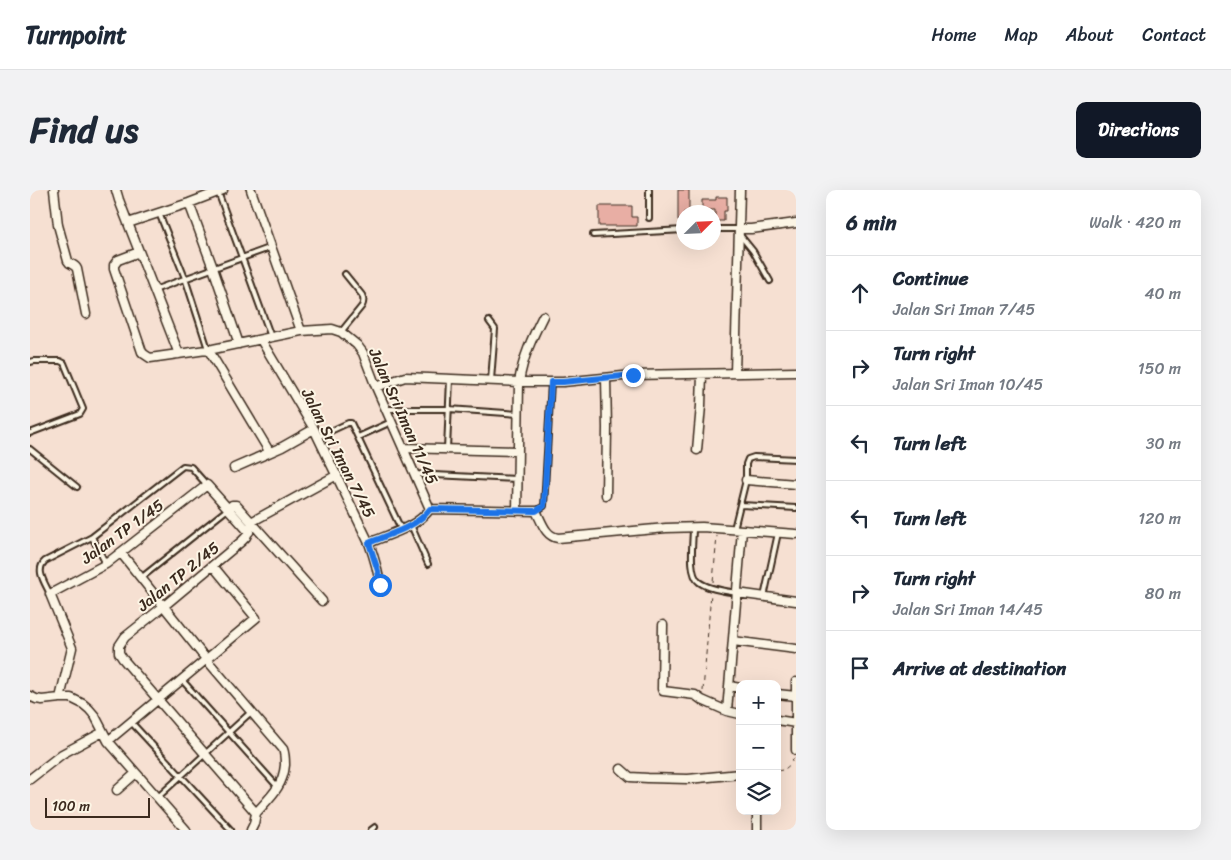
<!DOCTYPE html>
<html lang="en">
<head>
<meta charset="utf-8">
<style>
	:root { --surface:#fff; --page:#f2f2f3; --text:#1f2937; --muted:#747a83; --line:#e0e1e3; --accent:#111827 }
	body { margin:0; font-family:Sriracha,sans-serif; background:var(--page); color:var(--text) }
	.controls { position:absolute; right:15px; bottom:15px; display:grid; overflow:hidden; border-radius:10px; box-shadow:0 5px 20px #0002 }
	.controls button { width:45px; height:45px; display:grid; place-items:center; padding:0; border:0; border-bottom:1px solid var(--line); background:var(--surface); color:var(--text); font:25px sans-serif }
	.compass { position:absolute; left:646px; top:15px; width:45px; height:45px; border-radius:50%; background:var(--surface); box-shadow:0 5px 20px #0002; rotate:66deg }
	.scale { position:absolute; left:15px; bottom:12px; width:105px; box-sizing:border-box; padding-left:5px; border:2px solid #3b2a1e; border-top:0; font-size:14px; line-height:18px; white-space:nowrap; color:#3b2a1e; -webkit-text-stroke:4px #fcf5e5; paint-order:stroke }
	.stop { position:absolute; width:15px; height:15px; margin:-11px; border:4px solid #1a73e8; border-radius:50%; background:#fff }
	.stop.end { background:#1a73e8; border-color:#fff; box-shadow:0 1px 5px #0008 }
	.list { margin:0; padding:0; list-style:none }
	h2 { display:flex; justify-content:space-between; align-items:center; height:65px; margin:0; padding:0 20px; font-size:21px }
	h2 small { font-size:16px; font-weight:400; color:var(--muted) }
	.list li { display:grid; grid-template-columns:32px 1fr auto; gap:15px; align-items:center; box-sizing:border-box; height:75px; padding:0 20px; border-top:1px solid var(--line) }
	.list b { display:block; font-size:19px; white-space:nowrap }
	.list p { margin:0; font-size:16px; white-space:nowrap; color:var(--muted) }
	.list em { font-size:16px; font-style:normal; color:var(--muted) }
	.icon { flex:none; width:28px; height:28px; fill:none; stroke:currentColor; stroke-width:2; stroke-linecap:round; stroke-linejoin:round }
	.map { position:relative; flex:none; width:766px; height:640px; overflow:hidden; border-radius:10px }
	header { display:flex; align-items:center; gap:30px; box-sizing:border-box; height:70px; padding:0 25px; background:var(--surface); border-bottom:1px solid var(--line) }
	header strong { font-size:24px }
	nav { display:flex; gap:28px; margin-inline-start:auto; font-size:18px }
	.intro { display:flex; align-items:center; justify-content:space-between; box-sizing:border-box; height:120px; padding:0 30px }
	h1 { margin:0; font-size:35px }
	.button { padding:12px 22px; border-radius:10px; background:var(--accent); color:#fff; font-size:18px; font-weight:700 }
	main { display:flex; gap:30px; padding:0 30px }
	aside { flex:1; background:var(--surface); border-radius:10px; box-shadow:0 5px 20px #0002 }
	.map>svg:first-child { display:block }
	.building { fill:#e8aea4; stroke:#3b2a1e }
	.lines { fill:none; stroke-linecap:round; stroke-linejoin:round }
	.lane-casing { stroke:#3b2a1e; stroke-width:8 }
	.street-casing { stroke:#3b2a1e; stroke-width:11 }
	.path { stroke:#3b2a1e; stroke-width:1; stroke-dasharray:5 4; stroke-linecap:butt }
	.lane { stroke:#fcf5e5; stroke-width:4 }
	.street { stroke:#fcf5e5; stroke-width:8 }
	.route { stroke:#1a73e8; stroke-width:6 }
	.labels { text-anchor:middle; stroke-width:4; stroke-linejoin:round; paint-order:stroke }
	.street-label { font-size:16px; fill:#3b2a1e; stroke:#fcf5e5 }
</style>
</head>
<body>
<header>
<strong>Turnpoint</strong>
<nav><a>Home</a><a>Map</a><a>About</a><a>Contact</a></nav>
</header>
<div class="intro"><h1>Find us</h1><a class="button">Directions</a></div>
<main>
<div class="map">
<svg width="766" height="640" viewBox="0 0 766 640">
	<rect width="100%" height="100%" fill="#f6e0d2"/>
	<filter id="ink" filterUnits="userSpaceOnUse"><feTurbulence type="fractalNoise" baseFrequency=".02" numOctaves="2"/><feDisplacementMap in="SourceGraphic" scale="10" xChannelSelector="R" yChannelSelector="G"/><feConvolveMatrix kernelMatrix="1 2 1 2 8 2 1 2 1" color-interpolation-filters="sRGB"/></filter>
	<g filter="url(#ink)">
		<!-- building -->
		<path class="building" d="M648,0H659V22H654V30H648Z
			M686,7H697V21H694V31H685V20H672V10H686Z
			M569,16H602V27H607V36H569Z"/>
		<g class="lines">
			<!-- lane casing -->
			<g class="lane-casing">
				<path id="lane" d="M188,2L241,147
					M129,23L155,88L178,159
					M619,28V0
					M684,39H709
					M563,45L654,40
					M710,45L723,61L740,91
					M124,100L242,57
					M459,131L465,139L461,190
					M311,142L332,116C334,112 334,109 332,105L315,84
					M0,172L4,171H30L34,173L53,219L50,224L0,243
					M355,219H419L488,224
					M288,247L318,233H321L371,339
					M328,247L361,232
					M0,259L47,297
					M417,259L420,189
					M384,284L487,289
					M711,315L766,318
					M506,321L514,316L521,192
					M381,335L398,374
					M663,338C663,351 658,384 669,392C678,399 695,401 707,403
					M704,339L716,290V274L718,269L724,267L766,269
					M62,347L76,374
					M111,388L199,318
					M20,404C15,393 5,380 15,371L62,347L153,276L161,277L177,295
					M734,407L748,343
					M152,490L247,596
					M101,532L201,640
					M128,607L221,522
					M341,640L345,637"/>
			</g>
			<!-- street casing -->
			<g class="street-casing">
				<path id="street" d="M24,0L28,35L38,71C40,75 45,74 47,79L56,124
					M86,0L89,10L149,164
					M221,0L271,141
					M159,13L183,78L209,154
					M98,33L159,13L193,0
					M709,39H721L766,33
					M109,62L88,70L84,75V79L112,162L114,164L120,168L183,159L271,141L302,139L311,142L327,155L333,163L346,197L400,319
					M231,150L284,239L339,353C344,367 348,380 350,395
					M178,159L239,261
					M705,183L710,0
					M576,188L577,238L576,305
					M346,197L375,187L489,192H533L603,185L766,182
					M373,258L487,261
					M667,260L671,216L672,184
					M204,278L252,257L284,239
					M716,290L766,294
					M199,318L202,315H206L292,411
					M487,321L489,192C493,167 502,148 513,126
					M339,353C359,344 386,338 400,319L506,321C512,332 515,346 528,348L636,338L672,337L766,344
					M91,363L176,469L253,559C255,564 255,569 255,575C253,597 240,607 226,623
					M707,403L766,411
					M633,435L632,499L633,501L665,505L672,510L697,521L710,524
					M703,451L766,459
					M766,492V560
					M699,496L710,498
					M747,504L766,506
					M0,506L6,509L12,510L30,508H41L53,514L59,519L65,526L78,551L156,640
					M30,508L42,458L20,404L76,374L177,295L219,342
					M697,521L712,340
					M747,530L766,533
					M78,551L226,428L183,376
					M591,579L600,587L618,588L658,589L710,584
					M0,589L32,564L73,542
					M87,600L106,583
					M727,621V640
					M221,640L224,634L226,623L93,469L89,463V456L95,447L134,416L212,351L216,347L223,331L307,285"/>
			</g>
			<!-- path -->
			<path class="path" d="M683,392L687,346
				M673,501L681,403
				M747,581C757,580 760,575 764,568"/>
			<!-- lane -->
			<use href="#lane" class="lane"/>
			<!-- street -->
			<use href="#street" class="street"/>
		</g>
	</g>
	<g class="lines" filter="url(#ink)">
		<!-- route -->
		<path class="route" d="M350,395L348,381L339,353C359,344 386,338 400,319L506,321L514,316L521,192H533L603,185"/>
	</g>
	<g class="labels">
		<!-- street labels -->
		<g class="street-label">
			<text transform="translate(374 226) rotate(66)" y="6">Jalan Sri Iman 11/45</text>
			<text transform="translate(309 263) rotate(63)" y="6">Jalan Sri Iman 7/45</text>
			<text transform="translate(92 341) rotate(-36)" y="6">Jalan TP 1/45</text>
			<text transform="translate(148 386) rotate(-39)" y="6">Jalan TP 2/45</text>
		</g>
	</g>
</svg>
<div class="controls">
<button>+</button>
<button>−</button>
<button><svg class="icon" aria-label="layers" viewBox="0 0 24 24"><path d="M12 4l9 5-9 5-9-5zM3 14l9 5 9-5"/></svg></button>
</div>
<svg class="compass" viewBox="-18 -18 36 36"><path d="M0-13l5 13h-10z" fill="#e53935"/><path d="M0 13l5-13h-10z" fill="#747a83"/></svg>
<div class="scale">100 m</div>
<div class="stop" style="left:350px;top:395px"></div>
<div class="stop end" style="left:603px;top:185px"></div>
</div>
<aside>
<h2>6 min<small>Walk · 420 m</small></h2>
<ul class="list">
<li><svg class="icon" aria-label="ahead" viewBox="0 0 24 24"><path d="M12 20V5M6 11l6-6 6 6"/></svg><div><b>Continue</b><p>Jalan Sri Iman 7/45</p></div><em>40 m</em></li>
<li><svg class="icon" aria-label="right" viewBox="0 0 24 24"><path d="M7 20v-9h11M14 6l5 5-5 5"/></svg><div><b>Turn right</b><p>Jalan Sri Iman 10/45</p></div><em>150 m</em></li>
<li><svg class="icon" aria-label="left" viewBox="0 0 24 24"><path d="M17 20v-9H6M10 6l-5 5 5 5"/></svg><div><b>Turn left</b></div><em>30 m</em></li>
<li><svg class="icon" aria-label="left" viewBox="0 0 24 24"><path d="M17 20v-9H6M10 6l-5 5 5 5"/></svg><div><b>Turn left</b></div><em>120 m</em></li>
<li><svg class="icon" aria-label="right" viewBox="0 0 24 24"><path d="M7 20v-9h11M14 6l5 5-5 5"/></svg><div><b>Turn right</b><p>Jalan Sri Iman 14/45</p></div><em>80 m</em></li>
<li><svg class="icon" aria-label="arrive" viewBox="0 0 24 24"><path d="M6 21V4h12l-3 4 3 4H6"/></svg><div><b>Arrive at destination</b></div></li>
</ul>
</aside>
</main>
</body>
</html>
